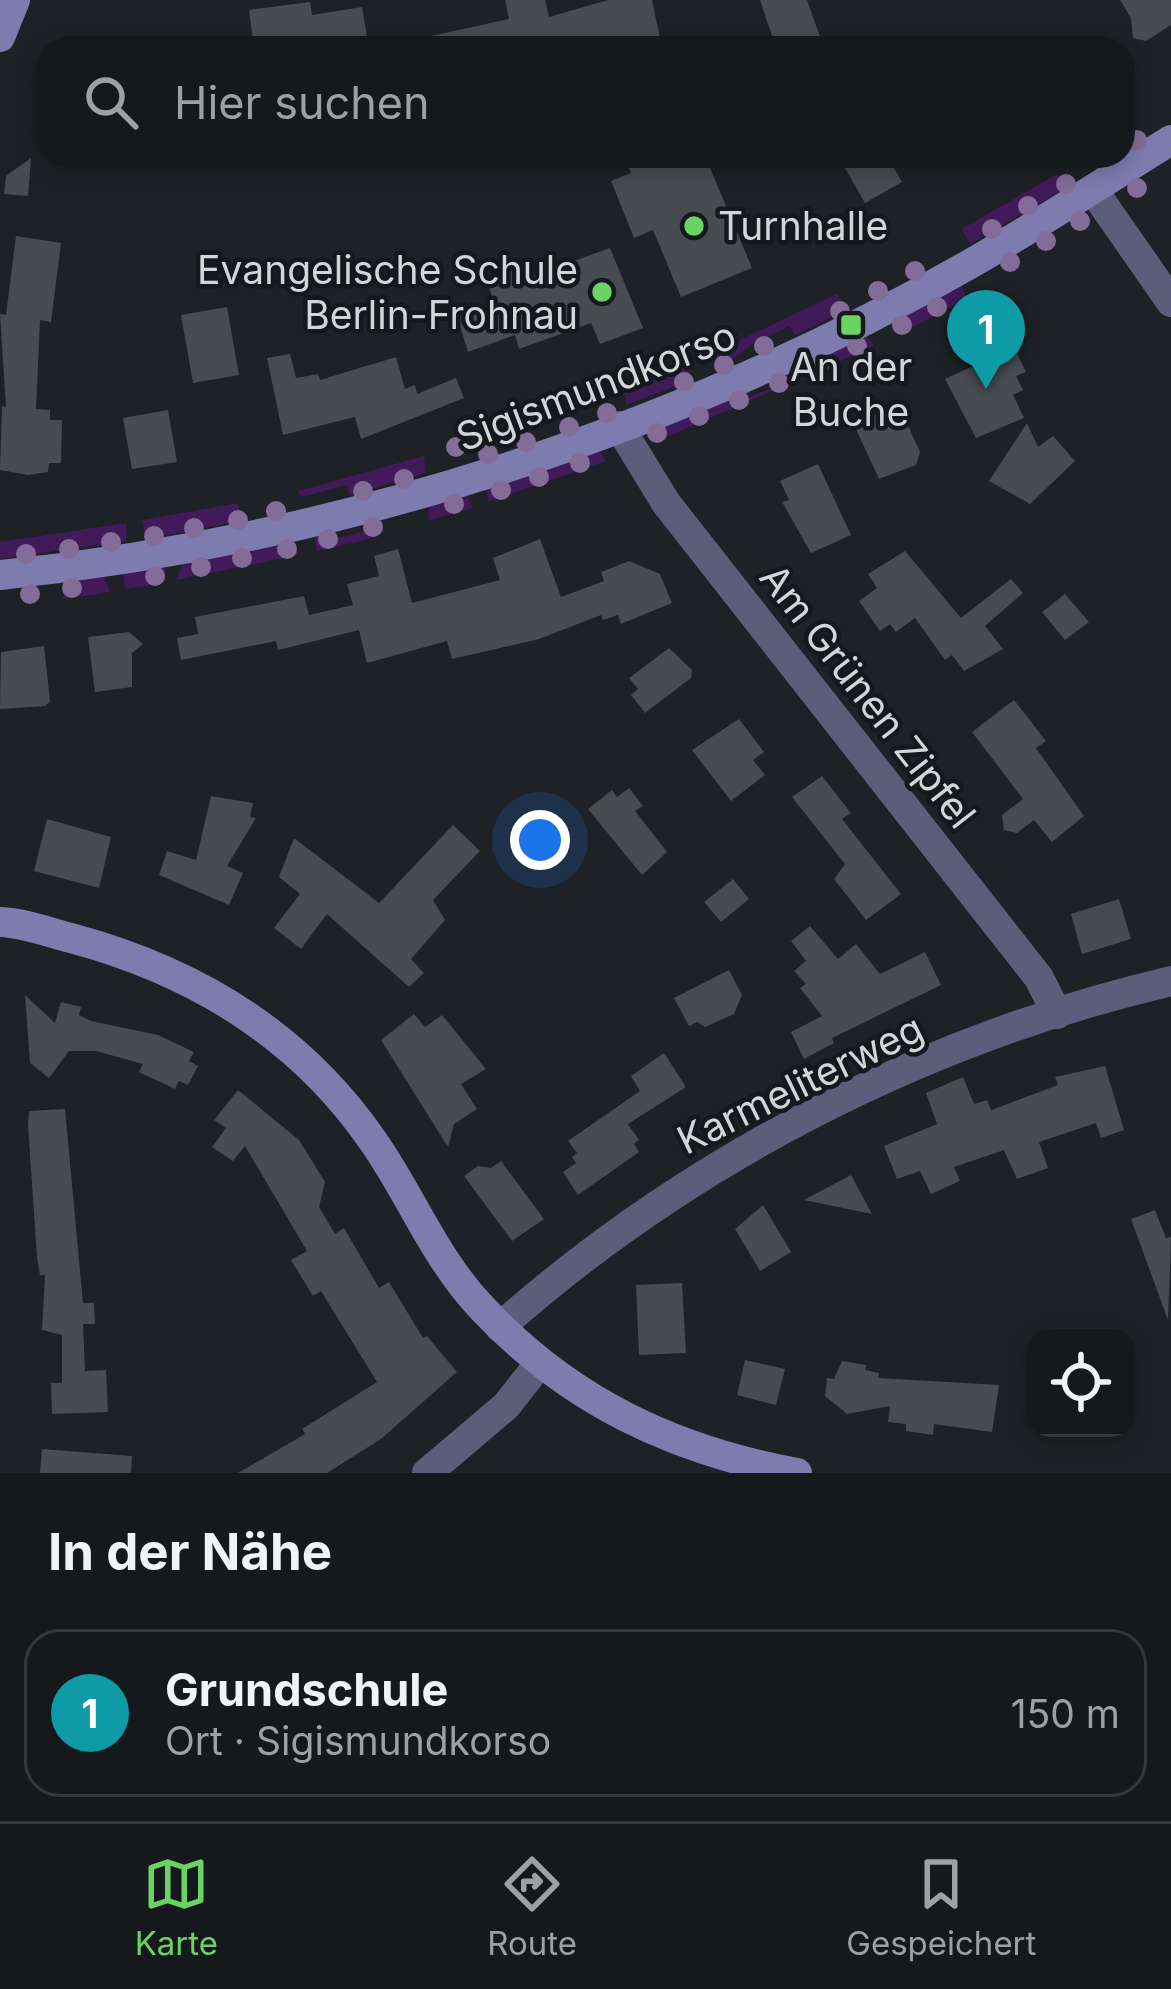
<!DOCTYPE html>
<html lang="de">
<head>
<meta charset="utf-8">
<style>
	:root { --surface:#16191c; --page:#232629; --text:#f1f3f6; --muted:#9ea0a3; --line:#35383b; --accent:#6ad364 }
	body { margin:0; font-family:Inter,sans-serif; background:var(--page); color:var(--text) }
	.controls { position:absolute; right:36px; bottom:36px; display:grid; overflow:hidden; border-radius:24px; box-shadow:0 6px 18px #0003 }
	.controls button { width:108px; height:108px; display:grid; place-items:center; padding:0; border:0; border-bottom:3px solid var(--line); background:var(--surface); color:var(--text); font:60px sans-serif }
	.you { position:absolute; left:540px; top:840px; width:42px; height:42px; margin:-30px; border:9px solid #fff; border-radius:50%; background:#1a73e8; box-shadow:0 0 0 18px #1a73e833 }
	.badge { display:grid; place-items:center; width:78px; height:78px; border-radius:50%; background:var(--accent); color:#fff; font-size:39px; font-weight:700 }
	.pin { position:absolute; translate:-50% -99px; filter:drop-shadow(0 3px 6px #0008) }
	.pin::after { content:''; position:absolute; top:63px; width:42px; height:36px; background:inherit; clip-path:polygon(0 0,100% 0,50% 100%) }
	.list { margin:0; padding:0; list-style:none }
	h2 { display:flex; justify-content:space-between; align-items:center; height:156px; margin:0; padding:0 48px; font-size:51px }
	h2 small { font-size:39px; font-weight:400; color:var(--muted) }
	.list li { display:grid; grid-template-columns:78px 1fr auto; gap:36px; align-items:center; box-sizing:border-box; height:168px; margin:0 24px 24px; padding:0 24px; border:3px solid var(--line); border-radius:36px }
	.list b { display:block; font-size:45px; white-space:nowrap }
	.list p { margin:0; font-size:39px; white-space:nowrap; color:var(--muted) }
	.list em { font-size:39px; font-style:normal; color:var(--muted) }
	.icon { flex:none; width:66px; height:66px; fill:none; stroke:currentColor; stroke-width:2; stroke-linecap:round; stroke-linejoin:round }
	.map { position:relative; flex:none; width:1171px; height:1473px; overflow:hidden }
	.search { position:absolute; background:var(--surface); box-shadow:0 6px 18px #0003; left:36px; right:36px; top:36px; height:132px; display:flex; align-items:center; gap:30px; box-sizing:border-box; padding:0 42px; border-radius:36px; color:var(--muted); font-size:45px }
	.sheet { height:348px; background:var(--surface) }
	nav { display:flex; justify-content:space-around; align-items:center; box-sizing:border-box; height:168px; border-top:3px solid var(--line); background:var(--surface); font-size:33px; color:var(--muted) }
	nav a { display:grid; justify-items:center; gap:6px }
	nav .on { color:var(--accent) }
	.map>svg:first-child { display:block }
	.green { fill:#411b59 }
	.building { fill:#474c50 }
	.lines { fill:none; stroke-linecap:round; stroke-linejoin:round }
	.street { stroke:#5c5c7b; stroke-width:30 }
	.secondary { stroke:#7e7caf; stroke-width:30 }
	.tree { fill:#836d98 }
	.poi-dot { fill:#6ad364; stroke:#15181c; stroke-width:4.5 }
	.labels { text-anchor:middle; stroke-width:9; stroke-linejoin:round; paint-order:stroke }
	.poi-label { font-size:39px; fill:#d3d5d8; stroke:#15181c; text-anchor:start }
	.street-label { font-size:39px; fill:#d3d5d8; stroke:#15181c }
</style>
</head>
<body>
<div class="map">
<svg width="1171" height="1473" viewBox="0 0 1171 1473">
	<rect width="100%" height="100%" fill="#1e2125"/>
	<!-- green -->
	<path class="green" d="M1057,174L1071,185L970,244L962,229Z
		M960,283L967,298L898,335L892,319Z
		M837,294L846,310L795,335L789,326L767,337L771,346L758,352L754,343L720,368L712,353Z
		M865,333L874,346L653,443L648,431L741,391L747,398L771,388L768,379Z
		M689,363L692,380L626,405L625,389Z
		M599,449L606,461L488,502L486,486Z
		M424,456L426,473L350,495L347,485L301,497L298,491Z
		M465,493L473,508L430,520L428,503Z
		M238,503L240,521L146,539L142,520Z
		M372,520L377,537L317,551L314,533L330,530L334,539L366,531L364,521Z
		M126,523V541L0,559V542Z
		M292,539L299,555L176,580L184,562Z
		M166,566L163,583L125,589L123,573Z
		M104,576L110,592L63,599L64,581Z"/>
	<!-- building -->
	<path class="building" d="M505,0H545L549,17L608,0H652L662,48H423L422,38L509,19Z
		M760,0H807L824,48H776Z
		M1120,0H1171V25L1146,41L1133,38L1131,18Z
		M310,2L312,15L362,7L369,48H254L249,10Z
		M624,156H705L752,268L681,297L653,230L634,238L611,181L631,173Z
		M838,156H887L902,182L865,203Z
		M31,158L28,196L4,194L6,176Z
		M16,236L61,243L51,322L40,320L36,409L50,410V420H62L61,463H49L48,472L28,475L0,470L2,406L6,407L0,314L6,315Z
		M610,248L643,328L600,344L591,323L519,349L515,335L468,352L457,316L494,303L487,280L514,270L518,281Z
		M227,307L239,375L193,383L181,315Z
		M1010,339L1026,372L1016,376L1023,390L1013,395L1024,418L976,438L945,379L984,361L980,352Z
		M290,354L296,378L318,374L320,380L396,357L405,389L415,385L417,394L456,378L464,398L361,439L355,417L283,435L267,358Z
		M897,401L920,452L916,465L879,479L855,427Z
		M168,410L177,462L132,469L123,418Z
		M1027,423L1038,447L1053,436L1075,461L1030,504L989,481Z
		M818,464L851,535L811,553L782,502L789,500L780,481Z
		M540,539L561,597L604,581L601,572L629,561L660,574L672,603L621,624L618,615L603,620L601,615L539,639L452,659L447,641L367,663L359,630L278,650L276,641L181,660L177,638L198,634L195,617L304,596L309,615L353,605L347,584L379,576L374,556L398,549L412,603L500,580L493,558Z
		M905,551L961,618L1011,579L1023,593L985,626L1003,649L964,671L952,655L945,660L915,618L896,632L890,624L880,631L859,601L877,588L868,574Z
		M1065,594L1089,622L1065,640L1042,612Z
		M129,632L143,644L132,653V687L95,692L88,637Z
		M44,646L50,701L45,706L0,709L1,652Z
		M669,648L692,670L691,678L645,713L631,695L638,689L629,678Z
		M1014,700L1046,741L1036,748L1084,816L1052,842L1034,820L1017,833L1004,830L1002,815L1023,799L972,732Z
		M739,719L764,752L753,760L765,775L731,801L692,750Z
		M822,776L851,813L842,819L901,894L866,920L834,879L845,864L792,797Z
		M629,788L643,806L635,811L667,852L642,875L588,809L612,790L617,797Z
		M211,796L253,803L250,817L256,818L227,866L243,873L229,905L159,875L167,851L196,860Z
		M47,819L111,837L99,888L34,871Z
		M453,825L480,851L433,900L445,920L411,959L424,973L409,987L327,914L301,949L274,928L300,894L279,877L294,838L379,903Z
		M733,879L749,899L721,922L704,902Z
		M1119,899L1131,939L1082,954L1071,914Z
		M810,926L838,959L856,944L880,974L925,952L941,985L832,1038L834,1043L804,1059L791,1032L822,1016L800,988L806,984L794,971L806,961L791,941Z
		M729,970L742,995L734,1014L705,1027L697,1022L689,1026L674,998Z
		M25,995L55,1023L61,1002L81,1007L79,1015L91,1021L158,1035L194,1052L189,1061L198,1066L188,1085L179,1081L175,1089L139,1072L143,1064L96,1051H69L49,1078L30,1063Z
		M414,1014L425,1027L442,1015L486,1069L461,1084L477,1109L454,1124L448,1147L381,1040Z
		M664,1053L686,1087L628,1124L639,1140L634,1144L639,1152L578,1195L563,1172L576,1163L572,1157L577,1153L568,1141L640,1091L631,1076Z
		M1105,1066L1124,1130L1101,1138L1096,1123L1039,1142L1048,1168L1017,1179L1004,1150L954,1167L960,1181L931,1194L920,1171L897,1179L884,1146L937,1124L926,1093L963,1077L974,1104L987,1100L991,1110L1058,1085L1055,1077Z
		M238,1090L299,1140L325,1182L319,1207L335,1234L344,1228L379,1288L389,1282L423,1338L427,1336L457,1372L381,1439L327,1473H238L305,1434L302,1429L377,1382L321,1291L313,1296L291,1260L307,1251L245,1146L233,1161L212,1147L226,1128L214,1120Z
		M65,1109L83,1303H94L95,1324H83L85,1371L106,1370L108,1412L52,1414L51,1383H62V1335L42,1330L45,1275H40L37,1257L28,1125L29,1111Z
		M501,1161L544,1219L512,1241L464,1176L478,1166L491,1168Z
		M851,1175L872,1214L804,1200Z
		M763,1205L791,1252L760,1271L735,1229Z
		M1155,1210L1166,1238L1171,1237L1168,1320L1131,1219Z
		M682,1283L686,1353L639,1355L636,1285Z
		M745,1360L785,1369L776,1405L737,1395Z
		M842,1361L866,1365L865,1370L879,1373L878,1378L999,1385L992,1432L934,1424L933,1435L906,1431V1424L888,1422L890,1406L847,1414L825,1396L827,1378L834,1379Z
		M42,1449L132,1456L131,1473H40Z"/>
	<g class="lines">
		<!-- street -->
		<path class="street" d="M1093,190L1171,302
			M619,426L666,503L1039,978L1057,1014
			M500,1327C690,1159 924,1039 1171,981
			M427,1473L506,1406L539,1364"/>
		<!-- secondary -->
		<path class="secondary" d="M0,37L15,0
			M0,575C335,541 678,431 970,264C1038,225 1104,182 1171,140
			M0,922C24,923 48,932 71,938C194,971 300,1035 373,1141C411,1195 435,1259 482,1308C569,1401 673,1450 797,1473"/>
	</g>
	<!-- trees -->
	<g class="tree">
		<circle cx="1137" cy="140" r="10"/>
		<circle cx="1066" cy="184" r="10"/>
		<circle cx="1137" cy="188" r="10"/>
		<circle cx="1028" cy="206" r="10"/>
		<circle cx="1080" cy="221" r="10"/>
		<circle cx="992" cy="229" r="10"/>
		<circle cx="1046" cy="241" r="10"/>
		<circle cx="1010" cy="262" r="10"/>
		<circle cx="915" cy="271" r="10"/>
		<circle cx="878" cy="291" r="10"/>
		<circle cx="937" cy="307" r="10"/>
		<circle cx="840" cy="311" r="10"/>
		<circle cx="902" cy="325" r="10"/>
		<circle cx="764" cy="346" r="10"/>
		<circle cx="857" cy="346" r="10"/>
		<circle cx="724" cy="365" r="10"/>
		<circle cx="819" cy="365" r="10"/>
		<circle cx="684" cy="382" r="10"/>
		<circle cx="779" cy="383" r="10"/>
		<circle cx="739" cy="400" r="10"/>
		<circle cx="607" cy="413" r="10"/>
		<circle cx="699" cy="416" r="10"/>
		<circle cx="569" cy="427" r="10"/>
		<circle cx="657" cy="433" r="10"/>
		<circle cx="526" cy="442" r="10"/>
		<circle cx="456" cy="447" r="10"/>
		<circle cx="488" cy="454" r="10"/>
		<circle cx="580" cy="463" r="10"/>
		<circle cx="539" cy="477" r="10"/>
		<circle cx="404" cy="479" r="10"/>
		<circle cx="501" cy="490" r="10"/>
		<circle cx="363" cy="491" r="10"/>
		<circle cx="454" cy="504" r="10"/>
		<circle cx="276" cy="511" r="10"/>
		<circle cx="238" cy="520" r="10"/>
		<circle cx="373" cy="527" r="10"/>
		<circle cx="194" cy="528" r="10"/>
		<circle cx="154" cy="536" r="10"/>
		<circle cx="328" cy="539" r="10"/>
		<circle cx="111" cy="542" r="10"/>
		<circle cx="69" cy="549" r="10"/>
		<circle cx="287" cy="549" r="10"/>
		<circle cx="26" cy="554" r="10"/>
		<circle cx="242" cy="558" r="10"/>
		<circle cx="201" cy="567" r="10"/>
		<circle cx="155" cy="576" r="10"/>
		<circle cx="72" cy="588" r="10"/>
		<circle cx="30" cy="594" r="10"/>
	</g>
	<!-- markers -->
	<g class="poi-dot">
		<circle cx="694" cy="226" r="12"/>
		<circle cx="602" cy="292" r="12"/>
		<rect x="839" y="313" width="24" height="24" rx="6"/>
	</g>
	<g class="labels">
		<!-- poi labels -->
		<g class="poi-label">
			<text x="718" y="240">Turnhalle</text>
			<text x="578" y="284" text-anchor="end">Evangelische Schule<tspan x="578" dy="45">Berlin-Frohnau</tspan></text>
			<text x="851" y="381" text-anchor="middle">An der<tspan x="851" dy="45">Buche</tspan></text>
		</g>
		<!-- street labels -->
		<g class="street-label">
			<text transform="translate(596 386) rotate(-21)" y="14">Sigismundkorso</text>
			<text transform="translate(868 696) rotate(52)" y="14">Am Grünen Zipfel</text>
			<text transform="translate(800 1084) rotate(-26)" y="14">Karmeliterweg</text>
		</g>
	</g>
</svg>
<div class="controls">
<button><svg class="icon" aria-label="locate" viewBox="0 0 24 24"><circle cx="12" cy="12" r="6"/><path d="M12 2v4M12 18v4M2 12h4M18 12h4"/></svg></button>
</div>
<div class="you"></div>
<div class="pin badge" style="left:986px;top:389px;background:#0f9aa8">1</div>
<div class="search"><svg class="icon" aria-label="search" viewBox="0 0 24 24"><circle cx="10" cy="10" r="6"/><path d="M15 15l6 6"/></svg>Hier suchen</div>
</div>
<section class="sheet">
<h2>In der Nähe<small></small></h2>
<ul class="list">
<li><span class="badge" style="background:#0f9aa8">1</span><div><b>Grundschule</b><p>Ort · Sigismundkorso</p></div><em>150 m</em></li>
</ul>
</section>
<nav>
<a class="on"><svg class="icon" aria-label="map" viewBox="0 0 24 24"><path d="M3 6l6-2 6 2 6-2v14l-6 2-6-2-6 2zM9 4v14M15 6v14"/></svg>Karte</a>
<a><svg class="icon" aria-label="directions" viewBox="0 0 24 24"><path d="M12 3l9 9-9 9-9-9zM9 14v-3h6M13 9l2 2-2 2"/></svg>Route</a>
<a><svg class="icon" aria-label="saved" viewBox="0 0 24 24"><path d="M7 4h10v16l-5-4-5 4z"/></svg>Gespeichert</a>
</nav>
</body>
</html>
